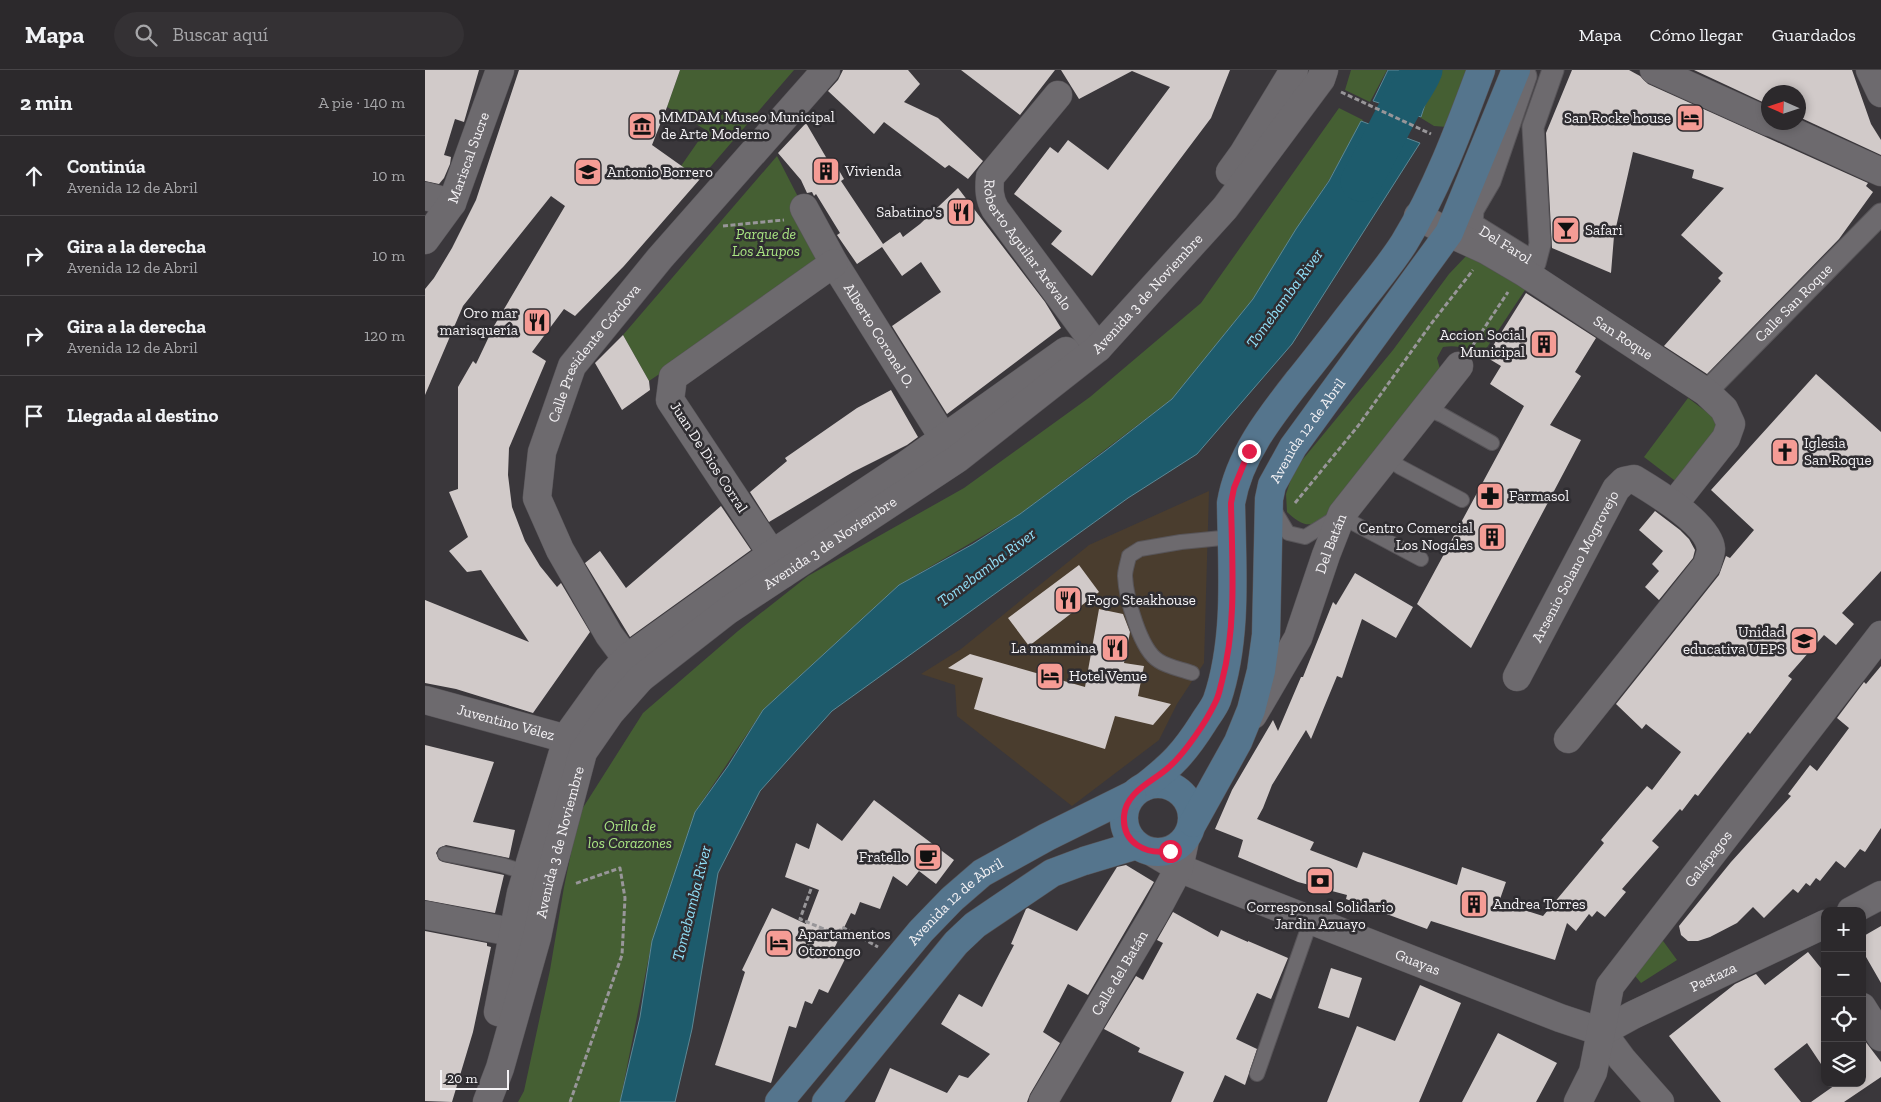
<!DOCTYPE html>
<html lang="es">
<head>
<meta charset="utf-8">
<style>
	:root { --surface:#2c292c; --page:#343134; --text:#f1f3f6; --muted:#a6a6a9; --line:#484548 }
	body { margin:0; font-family:"Zilla Slab",serif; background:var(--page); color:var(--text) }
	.controls { position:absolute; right:15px; bottom:15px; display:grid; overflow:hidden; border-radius:10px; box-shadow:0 2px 8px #0003 }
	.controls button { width:45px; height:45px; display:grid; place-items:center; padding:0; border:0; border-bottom:1px solid var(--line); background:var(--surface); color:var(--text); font:25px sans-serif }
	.compass { position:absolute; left:1336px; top:15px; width:45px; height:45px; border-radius:50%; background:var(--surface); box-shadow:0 2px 8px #0003; rotate:273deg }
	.scale { position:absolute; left:15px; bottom:12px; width:69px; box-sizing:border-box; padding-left:5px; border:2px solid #f4f2f5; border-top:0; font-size:14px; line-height:18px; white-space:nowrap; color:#f4f2f5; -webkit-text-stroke:4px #2f2d31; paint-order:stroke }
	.stop { position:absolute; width:15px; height:15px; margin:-11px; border:4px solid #e11d48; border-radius:50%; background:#fff }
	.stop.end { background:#e11d48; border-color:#fff; box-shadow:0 1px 5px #0008 }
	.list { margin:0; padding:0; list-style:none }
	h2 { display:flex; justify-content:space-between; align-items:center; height:65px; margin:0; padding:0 20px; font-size:21px }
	h2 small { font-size:16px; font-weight:400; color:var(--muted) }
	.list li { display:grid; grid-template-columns:32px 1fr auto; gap:15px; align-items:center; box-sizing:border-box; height:80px; padding:0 20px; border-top:1px solid var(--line) }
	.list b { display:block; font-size:19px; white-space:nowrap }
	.list p { margin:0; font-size:16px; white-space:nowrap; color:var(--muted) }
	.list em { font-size:16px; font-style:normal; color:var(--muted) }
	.icon { flex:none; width:28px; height:28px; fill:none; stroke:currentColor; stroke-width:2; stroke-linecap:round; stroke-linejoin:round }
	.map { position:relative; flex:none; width:1456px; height:1032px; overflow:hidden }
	header { display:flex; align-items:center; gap:30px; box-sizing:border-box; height:70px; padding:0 25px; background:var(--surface); border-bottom:1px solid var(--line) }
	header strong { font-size:24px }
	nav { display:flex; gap:28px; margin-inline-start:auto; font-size:18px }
	.search { width:350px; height:45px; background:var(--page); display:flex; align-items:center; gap:12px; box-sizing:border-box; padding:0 18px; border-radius:28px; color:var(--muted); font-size:19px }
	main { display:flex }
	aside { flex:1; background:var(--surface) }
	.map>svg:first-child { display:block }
	.commercial { fill:#4a3d2e }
	.green { fill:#455f33 }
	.water { fill:#1d5b6c; stroke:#5e8895 }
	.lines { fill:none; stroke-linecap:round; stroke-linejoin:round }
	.river { stroke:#1d5b6c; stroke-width:41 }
	.building { fill:#d1cac9 }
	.service-casing { stroke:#585559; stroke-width:16 }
	.pedestrian-casing { stroke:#585559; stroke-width:23 }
	.minor-casing { stroke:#585559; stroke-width:29 }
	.tertiary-casing { stroke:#585559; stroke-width:29 }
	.secondary-casing { stroke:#585559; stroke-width:29 }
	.path { stroke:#989699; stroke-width:3; stroke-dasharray:5 2.5; stroke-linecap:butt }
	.service { stroke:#6d6a6e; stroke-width:14 }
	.pedestrian { stroke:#6d6a6e; stroke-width:21 }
	.minor { stroke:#6d6a6e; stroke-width:28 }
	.tertiary { stroke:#6d6a6e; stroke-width:28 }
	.secondary { stroke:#55758d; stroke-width:28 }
	.route { stroke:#e11d48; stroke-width:6 }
	.labels { text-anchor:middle; stroke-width:5; stroke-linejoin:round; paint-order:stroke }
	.poi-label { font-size:15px; fill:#f4f2f5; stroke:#2f2d31; text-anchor:start }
	.street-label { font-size:15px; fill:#f4f2f5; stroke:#2f2d31 }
	.park-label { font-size:15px; font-style:italic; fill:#a9e582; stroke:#2f2d31 }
	.water-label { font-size:16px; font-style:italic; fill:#91e1fa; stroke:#2f2d31 }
</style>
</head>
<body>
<header>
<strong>Mapa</strong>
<div class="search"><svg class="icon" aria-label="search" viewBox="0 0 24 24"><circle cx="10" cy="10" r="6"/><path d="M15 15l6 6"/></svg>Buscar aquí</div>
<nav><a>Mapa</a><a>Cómo llegar</a><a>Guardados</a></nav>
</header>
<main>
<aside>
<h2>2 min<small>A pie · 140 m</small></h2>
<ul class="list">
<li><svg class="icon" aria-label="ahead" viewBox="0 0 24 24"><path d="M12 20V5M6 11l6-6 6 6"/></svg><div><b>Continúa</b><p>Avenida 12 de Abril</p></div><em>10 m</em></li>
<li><svg class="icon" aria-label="right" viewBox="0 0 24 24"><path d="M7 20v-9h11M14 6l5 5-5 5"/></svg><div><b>Gira a la derecha</b><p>Avenida 12 de Abril</p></div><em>10 m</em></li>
<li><svg class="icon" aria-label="right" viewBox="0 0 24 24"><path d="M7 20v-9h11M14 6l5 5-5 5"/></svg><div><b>Gira a la derecha</b><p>Avenida 12 de Abril</p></div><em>120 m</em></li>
<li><svg class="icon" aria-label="arrive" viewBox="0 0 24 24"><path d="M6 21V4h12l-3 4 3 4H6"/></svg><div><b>Llegada al destino</b></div></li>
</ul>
</aside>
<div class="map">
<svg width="1456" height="1032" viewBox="0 0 1456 1032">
	<rect width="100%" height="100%" fill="#3a373b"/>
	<!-- commercial -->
	<path class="commercial" d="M784,421L779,593L752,634L734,670L647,736L532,646L530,615L496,604L536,579L664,475Z"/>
	<!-- green -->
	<path class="green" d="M255,0H369L275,109L256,96L281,60L242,37Z
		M926,0H962L945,32L920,20Z
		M1015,0H1044L1022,57L1009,56L996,48L1006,14Z
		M914,38L938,50L904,110L828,229L747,329L595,444L474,515L338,640L270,742L227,871L195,1032H93L99,1021L125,900L139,817L154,744L218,643L313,561L383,506L539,418L665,327L776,233Z
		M352,86L405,189L224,311L198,265Z
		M1043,184L1102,217L1055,288C1042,279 1034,274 1018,277L1012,288L1015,299L902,444C887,460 877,456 862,442L861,424L869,400L968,280L1024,204Z
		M1263,328L1298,354L1253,413L1219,387Z
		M1230,860L1252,890L1216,913L1201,895Z"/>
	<!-- water -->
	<path class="water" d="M963,0H1015L1006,16L996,47L948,31Z
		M936,51L995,73L867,274L772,384L703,428L407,641L335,721L293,803L267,959L250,1032H195L215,947L227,871L270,742L303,696L338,640L474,515L548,474L595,444L680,381L747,329L828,229L871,159L904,111Z"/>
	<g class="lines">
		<!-- river -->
		<path class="river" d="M936,111C951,86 963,59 977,34C984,22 992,13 997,0"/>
	</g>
	<!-- building -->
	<path class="building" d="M0,0H54L39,52L30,49L19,85L26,87L25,94L19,108L14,114L0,111Z
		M94,0H255L242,37L227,75L275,109L199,196L150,246L139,239L107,282L121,291L84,378L83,405L87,437L100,471L115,496L132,517L136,513L165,562L108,643L31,619L0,613V530L104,572L56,500L42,502L24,481L43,467L24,422L33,419V317L48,291L51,294L69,256L140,136L126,126L38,236L0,325V219L9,208L27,178L51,130Z
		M418,0H483L495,14L479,32L513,48L558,91L543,109L524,95L520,98L459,52L449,64L403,21L413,10Z
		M536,0H630L595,45Z
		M636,0H805L786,48L667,206L626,174L637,161L589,124L625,77L633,83L643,70L683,100L745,17L707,1L654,29Z
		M1147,0H1204L1215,6L1223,14L1443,113L1441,116L1448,122L1414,169L1282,304L1239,276L1296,211L1293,208L1298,203L1256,165L1299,118L1267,108L1269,100L1208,82L1189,166L1186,203L1127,178L1121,63Z
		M1269,0H1427L1446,54L1456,70V85L1374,47V22H1344V35Z
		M381,53L405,94L409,92L419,109L416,111L458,174L475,162L478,167L495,154L533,118L620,232L636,258L522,344L467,256L516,222L496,192L477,206L457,177L432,194L412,165L415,163L391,124L389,126L387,122L382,123L376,110L353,83Z
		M1101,223L1171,268L1150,302L1156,306L1125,355L1156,370L1046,578L992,534L1099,336L1065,314L1076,296L1061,287Z
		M198,265L224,311L225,320L197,340L170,293Z
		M1391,304L1456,362V501L1417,543L1429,554L1411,575L1399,565L1363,606L1367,609L1325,664L1323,662L1273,726L1270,724L1257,741L1255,739L1227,771L1234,777L1197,819L1201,822L1180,847L1172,841L1167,847L1164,844L1151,861L1142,853L1130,890L1006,851L1002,859L921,829L922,825L873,812L813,787L818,770L790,759L807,720L848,650L853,661L876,607H878L908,532L911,535L930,503L988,537L971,568L937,549L917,608L912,606L886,669L881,660L847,715L838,738L832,749L889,772L885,780L932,798L938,782L1032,815L1037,797L1081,812L1074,832L1118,846L1179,773L1176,770L1222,716L1227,720L1256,682L1221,654L1217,659L1191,634L1294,505L1301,486L1305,488L1329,460L1286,420Z
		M466,320L493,367L482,375L428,402L344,452L325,422L362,391L360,388L432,338Z
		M296,436L326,480L205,567L160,493L175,481L201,518Z
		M1230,441L1255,460L1264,469L1270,480L1268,488L1234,530L1220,517L1234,501L1227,494L1238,481L1214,460Z
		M654,495L674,522L604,576L583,548Z
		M674,539L698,544L705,562L699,593L719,596L713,626L746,634L728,655L690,646L680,679L549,639L558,608L523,598L545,584L660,617Z
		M1456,596V758L1440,782L1435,779L1420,798L1411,791L1395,811L1391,808L1385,816L1381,813L1373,823L1368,819L1339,848L1328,837L1312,853L1285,867L1273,871H1263L1256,865L1254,856L1306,792L1366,726L1363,724L1385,695L1392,701L1424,658L1412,648L1439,612L1441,614Z
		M0,675L69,692L48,752L90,760L84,788L21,775L14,778L11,783L14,790L18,792L79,805L70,843L0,830Z
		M449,730L529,790L511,814L494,801L482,816L468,806L455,839L435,832L430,845L426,843L408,881L421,887L403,923L394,919L387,934L380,931L371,958L364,956L346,1013L290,995L320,902L317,900L347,838L381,854L394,820L360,807L371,773L384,779L392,753L417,771Z
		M701,795L729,812L663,925L643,914L618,962L635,973L605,1024L602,1032H450L465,998L522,1023L534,1005L543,1008L565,984L516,954L534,924L557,937L589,875L586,874L601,839L603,838L652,861L692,797Z
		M748,842L793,867L796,860L823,872V871L863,888L846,929L832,923L811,969L832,979L820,1015L800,1005L788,1032H746L759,1002L713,982L715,978L679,959L711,906L718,910L738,873L732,870Z
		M1456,856V913L1437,880V867Z
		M0,861L62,873V876L66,877L48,962L27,1032L0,1031Z
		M1383,882L1400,903V1000L1382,973L1349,999L1376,1032H1296L1244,966L1310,914L1331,904L1340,915Z
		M906,898L937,908L924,948L893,938Z
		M995,915L1036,933L994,1032H902L932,956L970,971Z
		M1073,963L1132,993L1111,1032H1037Z
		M1437,967L1456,992V1007L1419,1032H1386L1413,1013H1437Z"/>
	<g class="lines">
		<!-- service casing -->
		<g class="service-casing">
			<path id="service" d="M1000,338L1017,345L1067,373
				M962,388L975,397L1037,430
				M848,438L863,463L880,467L917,444L930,454L996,489
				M767,603C756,599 743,597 734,591C715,580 701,527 700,506C700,500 703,492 704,486L715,479L756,472L807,467
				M20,784L77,795L102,803
				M832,1004L886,850"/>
		</g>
		<!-- pedestrian casing -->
		<g class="pedestrian-casing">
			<g id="pedestrian">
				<path id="s1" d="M1101,6L1065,111L1048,140L1047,154L1110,193L1115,174L1108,57L1128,0"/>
				<path id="s2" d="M1281,322L1456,144"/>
			</g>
		</g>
		<!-- minor casing -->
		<g class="minor-casing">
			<g id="minor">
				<path d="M1229,0L1344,52"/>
				<path id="s3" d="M633,25L565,107C564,119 564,128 570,139L673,278"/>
				<path d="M1346,52L1456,102"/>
				<path d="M0,126L27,133"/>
				<path id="s4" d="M379,138L409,193L531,388"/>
				<path id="s5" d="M993,146L1024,163L1061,180L1100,203L1281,322L1299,339L1306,354L1301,368L1249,434"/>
				<path id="s6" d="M0,170L27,133L75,0"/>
				<path d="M358,504L347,484L245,330L248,307L409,193"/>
				<path id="s7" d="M1092,607L1191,419L1199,411L1209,409C1229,421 1284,454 1286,479C1286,484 1283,490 1282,495L1143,669"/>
				<path id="s8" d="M216,608L184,565L135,480L112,428L117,382L147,296L235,188L401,0"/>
				<path id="s9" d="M0,630L142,669L158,682"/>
				<path id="s10" d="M828,645L873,568L901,485L917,444L1034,296"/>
				<path id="s11" d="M727,782L754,798L786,811L1135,948L1177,962L1197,989L1235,1032"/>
				<path d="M1426,841L1456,825"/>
				<path d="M0,845L111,867"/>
				<path d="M1437,937L1456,967"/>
				<path id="s12" d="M1177,962L1208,945L1400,854"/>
				<path id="s13" d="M618,1032L730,843L754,798L760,770"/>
				<path id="s14" d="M1153,1032L1168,1002L1185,916L1456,565"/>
			</g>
		</g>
		<!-- tertiary casing -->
		<g class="tertiary-casing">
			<g id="tertiary">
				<path d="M1445,0L1456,23"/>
				<path d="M805,102L818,84L869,0"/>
				<path d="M73,942L96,823L142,669L145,662L183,609L202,588L347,484L481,395L641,281"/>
				<path id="s15" d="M62,1032L75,998L112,867L122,818L158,682L185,643L216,608L302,541L532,389L673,278L800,138L896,9L899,0"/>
			</g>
		</g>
		<!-- secondary casing -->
		<g class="secondary-casing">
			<g id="secondary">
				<circle cx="733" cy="748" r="34"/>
				<path d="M719,717C747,695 759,683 778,653C782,646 789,638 792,630C813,568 807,497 806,433C814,386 844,348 873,311C895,284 916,256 938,228C952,210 967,192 979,173C1012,119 1034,59 1056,0"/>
				<path id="s16" d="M768,753L813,672L826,640L836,601L841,565L844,429L847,415L868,377L1024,163L1091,0"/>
				<path id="s17" d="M354,1032L496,861L527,829L557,803L622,767L707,725"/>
				<path d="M401,1032L531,873L550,855L627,803L659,791L712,775"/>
			</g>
		</g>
		<!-- path -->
		<path class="path" d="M916,22L1006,64
			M298,156L359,150
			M1048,275L1083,222
			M870,433L933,356L1006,254L1048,200
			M386,819L375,849L413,865L417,857L453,877
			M145,1032L197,885L200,828L195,798L149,814"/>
		<!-- service -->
		<use href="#service" class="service"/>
		<!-- pedestrian -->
		<use href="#pedestrian" class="pedestrian"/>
		<!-- minor -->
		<use href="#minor" class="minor"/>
		<!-- tertiary -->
		<use href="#tertiary" class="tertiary"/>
		<!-- secondary -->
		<use href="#secondary" class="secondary"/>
	</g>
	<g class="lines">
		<!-- route -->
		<path class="route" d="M745,781C721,785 697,773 699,746C701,721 728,712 744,697C760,683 781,652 790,633C794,626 795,618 797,611C812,555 807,490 806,433L809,418L824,381"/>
	</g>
	<!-- icons -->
	<defs>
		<g id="hotel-square" transform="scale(1.4375)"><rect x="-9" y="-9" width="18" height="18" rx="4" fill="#f59c95" stroke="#2f2d31"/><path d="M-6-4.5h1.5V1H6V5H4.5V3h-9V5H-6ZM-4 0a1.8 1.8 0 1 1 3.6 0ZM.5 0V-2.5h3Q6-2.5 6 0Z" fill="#111"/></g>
		<g id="museum-square" transform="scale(1.4375)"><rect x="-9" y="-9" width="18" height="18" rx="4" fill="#f59c95" stroke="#2f2d31"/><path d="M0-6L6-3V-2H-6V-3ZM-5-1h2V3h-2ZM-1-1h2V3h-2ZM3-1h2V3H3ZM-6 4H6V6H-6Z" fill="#111"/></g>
		<g id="building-square" transform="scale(1.4375)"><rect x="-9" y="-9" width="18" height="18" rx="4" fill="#f59c95" stroke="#2f2d31"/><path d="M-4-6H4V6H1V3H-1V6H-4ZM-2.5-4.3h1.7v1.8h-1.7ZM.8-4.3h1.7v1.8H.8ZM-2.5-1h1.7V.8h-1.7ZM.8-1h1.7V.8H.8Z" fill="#111"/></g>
		<g id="school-square" transform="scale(1.4375)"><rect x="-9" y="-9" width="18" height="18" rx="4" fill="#f59c95" stroke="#2f2d31"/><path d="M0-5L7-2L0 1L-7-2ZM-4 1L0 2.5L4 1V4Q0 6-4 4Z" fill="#111"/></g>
		<g id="restaurant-square" transform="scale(1.4375)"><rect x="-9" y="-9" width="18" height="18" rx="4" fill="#f59c95" stroke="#2f2d31"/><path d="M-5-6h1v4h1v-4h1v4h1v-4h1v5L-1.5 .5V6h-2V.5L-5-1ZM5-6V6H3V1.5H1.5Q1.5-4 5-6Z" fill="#111"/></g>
		<g id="bar-square" transform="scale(1.4375)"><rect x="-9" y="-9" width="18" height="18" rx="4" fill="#f59c95" stroke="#2f2d31"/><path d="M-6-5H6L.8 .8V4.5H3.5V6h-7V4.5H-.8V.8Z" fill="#111"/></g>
		<g id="church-square" transform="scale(1.4375)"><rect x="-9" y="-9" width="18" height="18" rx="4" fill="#f59c95" stroke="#2f2d31"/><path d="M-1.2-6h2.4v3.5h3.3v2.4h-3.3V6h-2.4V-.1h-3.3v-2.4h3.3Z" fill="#111"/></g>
		<g id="pharmacy-square" transform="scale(1.4375)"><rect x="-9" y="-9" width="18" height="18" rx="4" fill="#f59c95" stroke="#2f2d31"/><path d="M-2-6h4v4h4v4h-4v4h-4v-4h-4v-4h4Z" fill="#111"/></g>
		<g id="cafe-square" transform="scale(1.4375)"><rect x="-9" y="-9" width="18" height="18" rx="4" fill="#f59c95" stroke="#2f2d31"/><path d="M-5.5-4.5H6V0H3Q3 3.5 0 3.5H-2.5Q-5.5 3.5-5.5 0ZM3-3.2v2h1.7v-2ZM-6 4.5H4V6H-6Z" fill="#111"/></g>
		<g id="bank-square" transform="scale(1.4375)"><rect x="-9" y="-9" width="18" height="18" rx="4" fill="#f59c95" stroke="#2f2d31"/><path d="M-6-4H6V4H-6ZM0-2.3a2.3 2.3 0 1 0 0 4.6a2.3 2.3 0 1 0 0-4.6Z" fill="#111"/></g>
	</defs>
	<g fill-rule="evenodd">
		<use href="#hotel-square" x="1265" y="48"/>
		<use href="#museum-square" x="217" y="56"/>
		<use href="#building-square" x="401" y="101"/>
		<use href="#school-square" x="163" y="102"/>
		<use href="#restaurant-square" x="536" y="142"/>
		<use href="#bar-square" x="1141" y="160"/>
		<use href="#restaurant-square" x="112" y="252"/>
		<use href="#building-square" x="1119" y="274"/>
		<use href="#church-square" x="1360" y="382"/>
		<use href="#pharmacy-square" x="1065" y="426"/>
		<use href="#building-square" x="1067" y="467"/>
		<use href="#restaurant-square" x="643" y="530"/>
		<use href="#school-square" x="1379" y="571"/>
		<use href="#restaurant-square" x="690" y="578"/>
		<use href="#hotel-square" x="625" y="606"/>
		<use href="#cafe-square" x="503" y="787"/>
		<use href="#bank-square" x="895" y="811"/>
		<use href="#building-square" x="1049" y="834"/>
		<use href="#hotel-square" x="354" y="873"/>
	</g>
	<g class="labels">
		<!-- poi labels -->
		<g class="poi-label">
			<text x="236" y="52">MMDAM Museo Municipal<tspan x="236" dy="17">de Arte Moderno</tspan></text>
			<text x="1246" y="53" text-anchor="end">San Rocke house</text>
			<text x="420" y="106">Vivienda</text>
			<text x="182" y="107">Antonio Borrero</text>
			<text x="517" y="147" text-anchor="end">Sabatino's</text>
			<text x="1160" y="165">Safari</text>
			<text x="93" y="248" text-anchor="end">Oro mar<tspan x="93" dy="17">marisquería</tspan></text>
			<text x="1100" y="270" text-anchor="end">Accion Social<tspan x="1100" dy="17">Municipal</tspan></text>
			<text x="1379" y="378">Iglesia<tspan x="1379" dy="17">San Roque</tspan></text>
			<text x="1084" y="431">Farmasol</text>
			<text x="1048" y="463" text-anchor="end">Centro Comercial<tspan x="1048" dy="17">Los Nogales</tspan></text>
			<text x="662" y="535">Fogo Steakhouse</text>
			<text x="1360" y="567" text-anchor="end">Unidad<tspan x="1360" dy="17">educativa UEPS</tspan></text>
			<text x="671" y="583" text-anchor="end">La mammina</text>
			<text x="644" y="611">Hotel Venue</text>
			<text x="484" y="792" text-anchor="end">Fratello</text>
			<text x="1068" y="839">Andrea Torres</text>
			<text x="895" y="842" text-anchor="middle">Corresponsal Solidario<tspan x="895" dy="17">Jardin Azuayo</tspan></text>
			<text x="373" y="869">Apartamentos<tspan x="373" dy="17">Otorongo</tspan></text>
		</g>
		<!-- street labels -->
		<g class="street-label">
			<text dy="5" stroke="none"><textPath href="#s6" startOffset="94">Mariscal Sucre</textPath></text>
			<text dy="5" stroke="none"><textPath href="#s1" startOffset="198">Del Farol</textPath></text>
			<text dy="5" stroke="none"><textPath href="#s3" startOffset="186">Roberto Aguilar Arévalo</textPath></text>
			<text dy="5" stroke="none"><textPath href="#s15" startOffset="1095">Avenida 3 de Noviembre</textPath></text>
			<text dy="5" stroke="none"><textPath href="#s2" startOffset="125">Calle San Roque</textPath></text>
			<text dy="5" stroke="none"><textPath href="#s4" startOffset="148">Alberto Coronel O.</textPath></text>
			<text dy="5" stroke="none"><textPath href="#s5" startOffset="239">San Roque</textPath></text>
			<text dy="5" stroke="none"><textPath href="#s8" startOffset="368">Calle Presidente Córdova</textPath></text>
			<text dy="5" stroke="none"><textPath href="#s16" startOffset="419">Avenida 12 de Abril</textPath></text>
			<text transform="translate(284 387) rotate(57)" y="5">Juan De Dios Corral</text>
			<text dy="5" stroke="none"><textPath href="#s15" startOffset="690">Avenida 3 de Noviembre</textPath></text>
			<text dy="5" stroke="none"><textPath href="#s10" startOffset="189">Del Batán</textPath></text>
			<text dy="5" stroke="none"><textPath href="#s7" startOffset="125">Arsenio Solano Mogrovejo</textPath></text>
			<text dy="5" stroke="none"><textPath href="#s9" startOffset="84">Juventino Vélez</textPath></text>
			<text dy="5" stroke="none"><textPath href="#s15" startOffset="270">Avenida 3 de Noviembre</textPath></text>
			<text dy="5" stroke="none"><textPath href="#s14" startOffset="282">Galápagos</textPath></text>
			<text dy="5" stroke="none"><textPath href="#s17" startOffset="268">Avenida 12 de Abril</textPath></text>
			<text dy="5" stroke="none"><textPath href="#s11" startOffset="288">Guayas</textPath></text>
			<text dy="5" stroke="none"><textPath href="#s13" startOffset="150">Calle del Batán</textPath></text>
			<text dy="5" stroke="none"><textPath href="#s12" startOffset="124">Pastaza</textPath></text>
		</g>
		<!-- park labels -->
		<g class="park-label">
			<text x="341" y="169">Parque de<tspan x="341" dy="17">Los Arupos</tspan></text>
			<text x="205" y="761">Orilla de<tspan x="205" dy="17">los Corazones</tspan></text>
		</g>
		<!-- water labels -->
		<g class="water-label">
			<text transform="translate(859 228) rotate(-54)" y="6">Tomebamba River</text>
			<text transform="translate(561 497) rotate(-37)" y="6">Tomebamba River</text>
			<text transform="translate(266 833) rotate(-76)" y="6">Tomebamba River</text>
		</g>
	</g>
</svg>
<div class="controls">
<button>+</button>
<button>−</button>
<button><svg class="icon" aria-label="locate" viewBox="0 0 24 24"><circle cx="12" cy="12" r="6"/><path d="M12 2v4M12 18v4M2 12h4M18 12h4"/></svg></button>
<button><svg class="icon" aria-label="layers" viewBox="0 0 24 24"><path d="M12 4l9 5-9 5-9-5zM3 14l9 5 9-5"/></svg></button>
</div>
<svg class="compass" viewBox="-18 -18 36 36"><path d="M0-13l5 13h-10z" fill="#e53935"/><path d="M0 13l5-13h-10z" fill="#a6a6a9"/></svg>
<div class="scale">20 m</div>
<div class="stop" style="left:745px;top:781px"></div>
<div class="stop end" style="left:824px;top:381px"></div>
</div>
</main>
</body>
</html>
